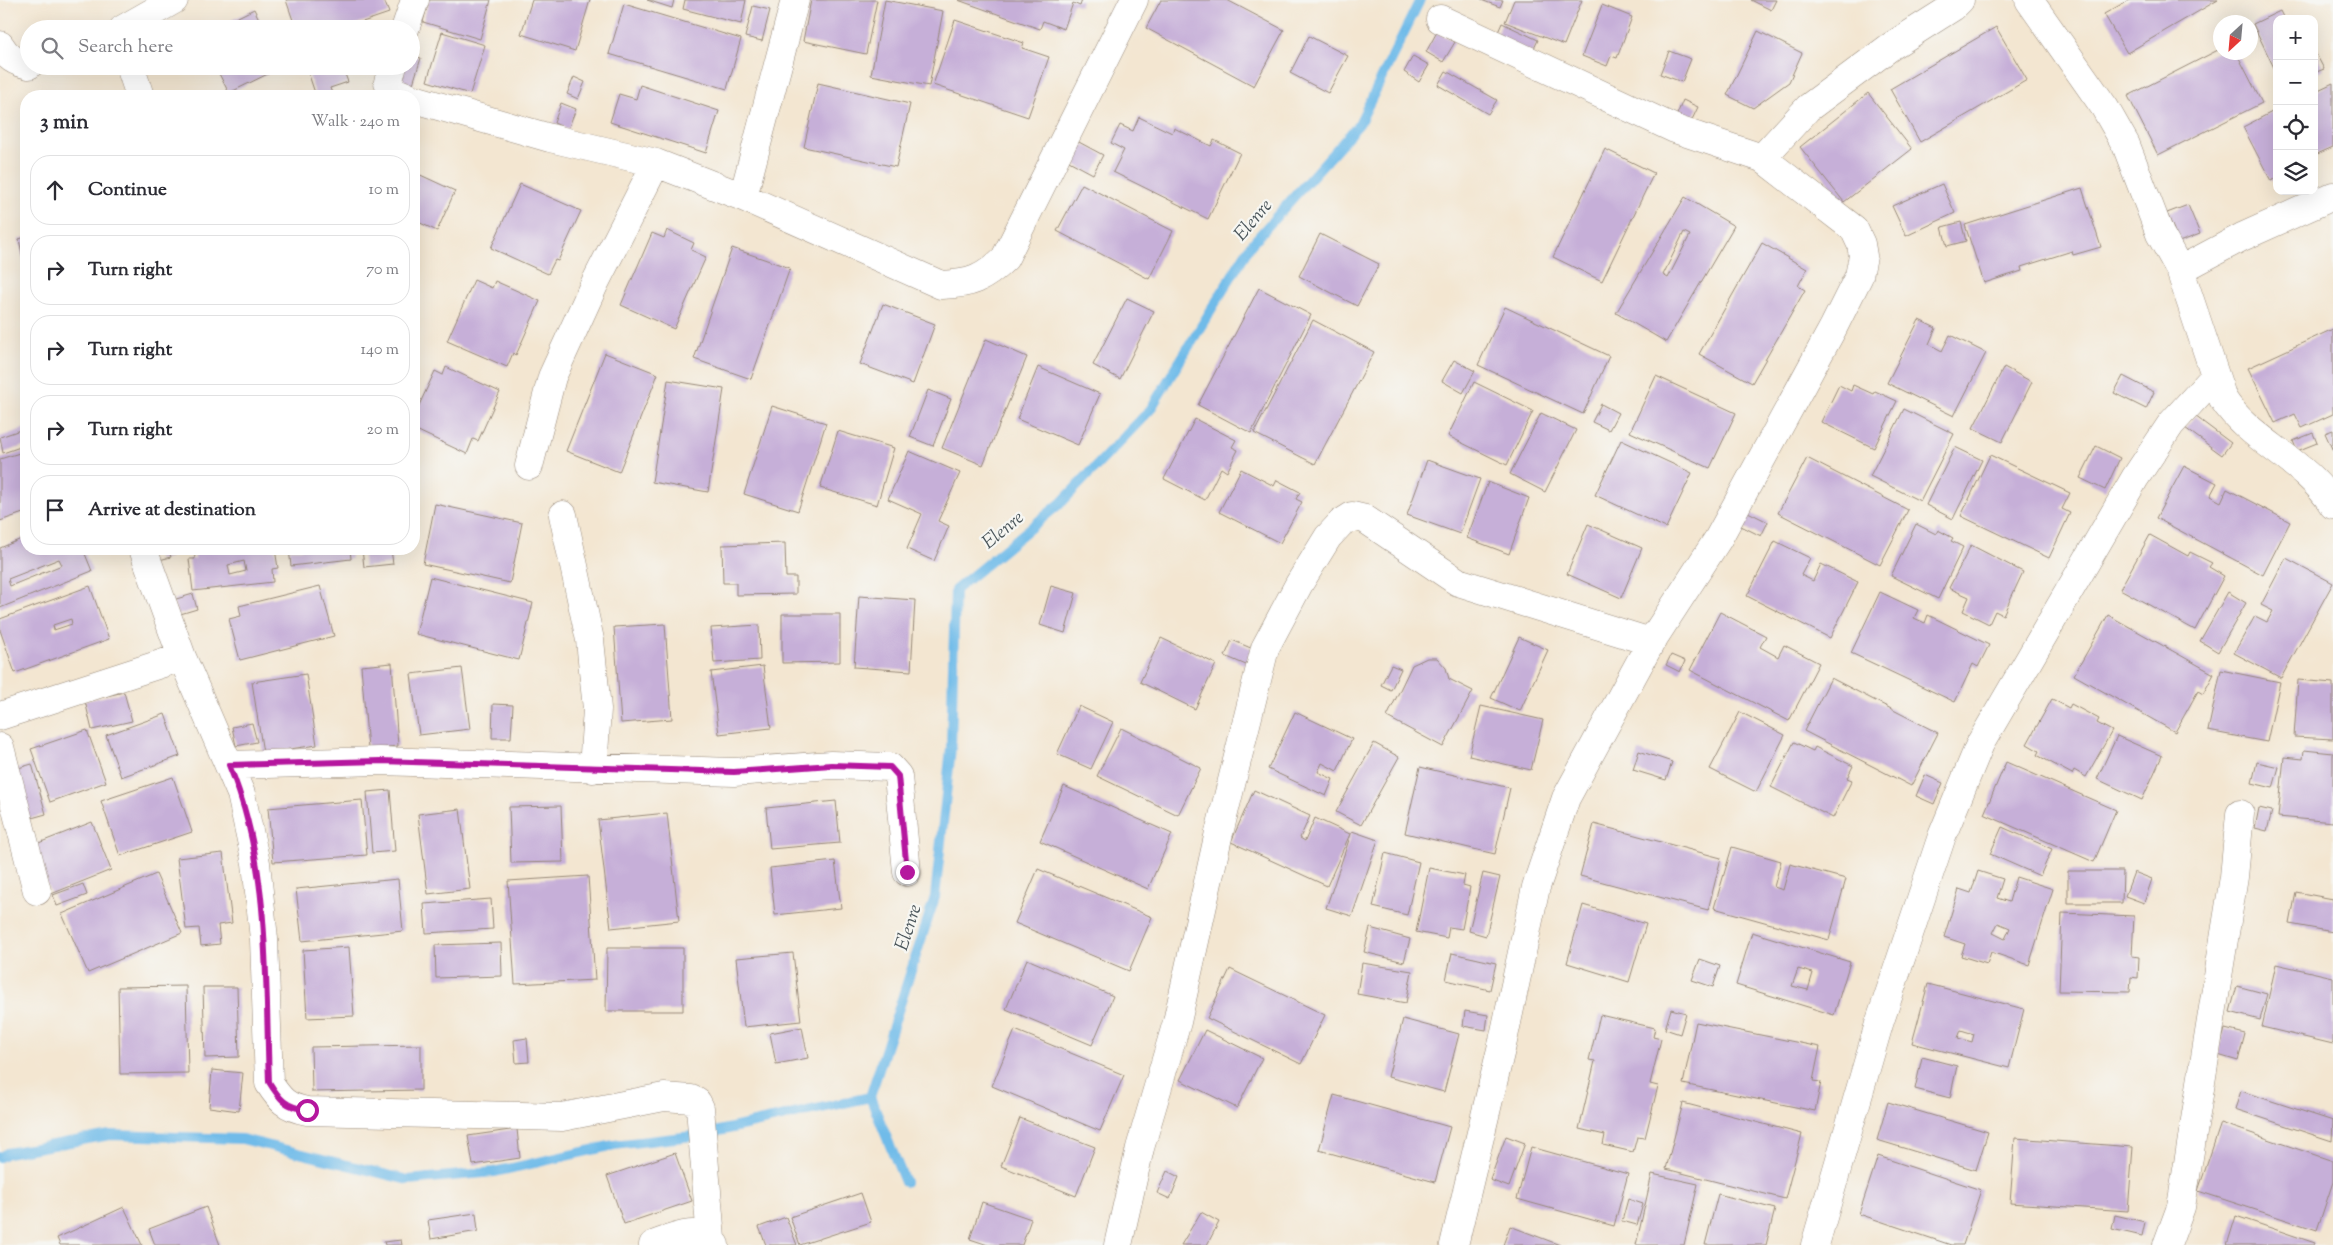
<!DOCTYPE html>
<html lang="en">
<head>
<meta charset="utf-8">
<style>
	:root { --surface:#fff; --page:#f2f2f3; --text:#2b2b33; --muted:#7c7c81; --line:#e1e1e2 }
	body { margin:0; font-family:"Sorts Mill Goudy",serif; background:var(--page); color:var(--text) }
	.controls { position:absolute; right:15px; top:15px; display:grid; overflow:hidden; border-radius:10px; box-shadow:0 5px 20px #0002 }
	.controls button { width:45px; height:45px; display:grid; place-items:center; padding:0; border:0; border-bottom:1px solid var(--line); background:var(--surface); color:var(--text); font:25px sans-serif }
	.compass { position:absolute; left:2213px; top:15px; width:45px; height:45px; border-radius:50%; background:var(--surface); box-shadow:0 5px 20px #0002; rotate:206deg }
	.stop { position:absolute; width:15px; height:15px; margin:-11px; border:4px solid #b5179e; border-radius:50%; background:#fff }
	.stop.end { background:#b5179e; border-color:#fff; box-shadow:0 1px 5px #0008 }
	.list { margin:0; padding:0; list-style:none }
	h2 { display:flex; justify-content:space-between; align-items:center; height:65px; margin:0; padding:0 20px; font-size:21px }
	h2 small { font-size:16px; font-weight:400; color:var(--muted) }
	.list li { display:grid; grid-template-columns:32px 1fr auto; gap:15px; align-items:center; box-sizing:border-box; height:70px; margin:0 10px 10px; padding:0 10px; border:1px solid var(--line); border-radius:20px }
	.list b { display:block; font-size:19px; white-space:nowrap }
	.list em { font-size:16px; font-style:normal; color:var(--muted) }
	.icon { flex:none; width:28px; height:28px; fill:none; stroke:currentColor; stroke-width:2; stroke-linecap:round; stroke-linejoin:round }
	.map { position:relative; flex:none; width:2333px; height:1245px; overflow:hidden }
	.search { position:absolute; background:var(--surface); box-shadow:0 5px 20px #0002; left:20px; top:20px; width:400px; height:55px; display:flex; align-items:center; gap:12px; box-sizing:border-box; padding:0 18px; border-radius:28px; color:var(--muted); font-size:19px }
	.panel { position:absolute; background:var(--surface); box-shadow:0 5px 20px #0002; left:20px; top:90px; width:400px; height:465px; border-radius:20px }
	.map>svg:first-child { display:block }
	.lines { fill:none; stroke-linecap:round; stroke-linejoin:round }
	.stream { stroke:#70bbe9; stroke-width:10 }
	.building { fill:#c6afd8; fill-rule:evenodd }
	.minor-casing { stroke:#978878; stroke-width:29 }
	.minor { stroke:#fff; stroke-width:28 }
	.route { stroke:#b5179e; stroke-width:6 }
	.labels { text-anchor:middle; stroke-width:4.5; stroke-linejoin:round; paint-order:stroke }
	.water-label { font-size:19px; font-style:italic; fill:#4b565b; stroke:#f6f6f2 }
</style>
</head>
<body>
<div class="map">
<svg width="2333" height="1245" viewBox="0 0 2333 1245">
	<rect width="100%" height="100%" fill="#f6f6f2"/>
	<filter id="ink" filterUnits="userSpaceOnUse"><feTurbulence type="fractalNoise" baseFrequency=".02" numOctaves="2"/><feDisplacementMap in="SourceGraphic" scale="10" xChannelSelector="R" yChannelSelector="G"/><feConvolveMatrix kernelMatrix="1 2 1 2 8 2 1 2 1" color-interpolation-filters="sRGB"/></filter>
	<filter id="wash" filterUnits="userSpaceOnUse"><feTurbulence type="fractalNoise" baseFrequency=".0096" numOctaves="4" result="noise"/><feDisplacementMap in="SourceGraphic" scale="20" xChannelSelector="R" yChannelSelector="G"/><feGaussianBlur stdDeviation="1.12" result="paint"/><feColorMatrix in="noise" values="0 0 0 0 0 0 0 0 0 0 0 0 0 0 0 0 0 1.4 0 .05"/><feComposite in="paint" operator="in"/></filter>
	<g filter="url(#wash)">
		<rect width="100%" height="100%" fill="#f3e6d1"/>
		<g class="lines">
			<!-- stream -->
			<path class="stream" d="M0,1157L7,1153L110,1135L242,1139L408,1180L494,1172L614,1145L701,1135L870,1097
				M905,1182L870,1097L935,897L951,748L955,590L1062,502L1150,410L1250,246L1359,124L1420,0"/>
		</g>
		<g id="blocks">
			<!-- building -->
			<path class="building" d="M286,0H384L389,13L342,29H296Z
				M429,0H491L480,39L423,22Z
				M532,0H590L575,51L521,34Z
				M647,0H674L672,8Z
				M685,0H746L741,24L683,9Z
				M811,0H877L866,54L803,41Z
				M885,0L943,11L929,86L871,75Z
				M958,0H1082L1080,6L1073,3L1064,29L1043,21L1040,29Z
				M1161,0H1227L1284,30L1254,86L1146,28Z
				M1481,0H1503L1500,7Z
				M1514,0H1582L1564,45L1505,22Z
				M1751,0H1776L1771,10Z
				M2129,0H2218L2127,53L2104,14Z
				M624,4L741,39L727,89L609,54Z
				M1602,5L1632,17L1617,58L1611,56L1607,66L1582,56Z
				M753,6L770,10L762,41L745,37Z
				M254,9L264,29H214Z
				M2280,11L2284,19H2277V74L2253,24Z
				M955,20L1024,43L1022,48L1049,57L1028,117L933,85Z
				M1502,23L1538,40L1531,55L1495,39Z
				M1996,27L2027,80L1920,142L1890,89Z
				M1758,31L1802,53L1789,82L1753,108L1727,95Z
				M442,32L485,45L470,94L427,81Z
				M1437,32L1455,42L1443,62L1426,52Z
				M1309,36L1348,56L1328,93L1290,73Z
				M2220,49V52H2236L2262,103L2158,155L2128,96Z
				M2314,50L2324,69L2314,73Z
				M1669,51L1691,59L1682,82L1660,74Z
				M411,55L421,58L412,87L393,81L398,66H411Z
				M1413,56L1429,65L1419,82L1404,72Z
				M215,66H284L229,93Z
				M306,66H342L348,82L330,88L333,96H316Z
				M1446,71L1497,100L1488,114L1438,85Z
				M574,77L585,82L578,99L567,94Z
				M818,83L910,104L896,167L804,147Z
				M2333,83V147L2315,155L2314,92Z
				M640,85L719,111L706,153L610,122L619,94L636,99Z
				M1868,93L1912,149L1844,202L1800,147Z
				M1683,100L1698,107L1690,124L1676,117Z
				M561,103L576,109L568,129L554,123Z
				M2272,112L2277,121V178L2271,181L2243,127Z
				M1139,117L1172,133L1174,128L1211,146L1214,140L1240,153L1208,219L1113,172L1124,150L1111,143L1120,125L1133,131Z
				M1077,141L1103,155L1093,174L1067,160Z
				M1605,149L1654,173L1602,281L1553,257Z
				M414,172L455,191L437,231L414,220Z
				M520,184L581,211L558,261L555,260L548,274L491,248Z
				M1082,184L1173,231L1149,279L1057,231Z
				M1942,184L1955,213L1906,236L1892,206Z
				M2082,188L2101,247L2073,255L2072,251L2021,267L2022,271L1984,283L1965,225Z
				M1685,197L1734,226L1666,342L1616,313ZM1684,232L1690,235L1668,278L1663,275Z
				M2188,205L2200,234L2179,242L2167,213Z
				M1961,222L1966,241L1947,246L1942,227Z
				M667,230L694,243L691,250L706,257L674,329L621,305L652,233L664,238Z
				M1320,234L1379,264L1357,306L1299,276Z
				M26,237V268L25,269L19,239Z
				M1762,243L1807,269L1798,286L1805,290L1752,383L1699,354Z
				M732,248L790,268L751,379L694,359Z
				M474,280L492,288L495,281L540,301L516,355L513,353L507,367L447,341Z
				M1259,288L1311,315L1251,433L1198,405Z
				M1127,298L1154,311L1120,379L1093,365Z
				M883,304L935,324L913,384L860,364Z
				M1505,307L1609,356L1583,414L1478,365Z
				M1313,320L1374,352L1315,464L1254,433Z
				M1919,320L1936,328L1929,344L1942,351L1950,335L1986,353L1954,416L1887,383Z
				M2333,329V414L2302,428L2295,414L2275,423L2248,368Z
				M986,339L1027,357L983,465L942,448Z
				M605,353L658,374L619,472L566,451Z
				M1454,360L1475,371L1463,393L1442,381Z
				M446,367L500,392L478,441L473,439L467,454L414,429V416L435,371L443,375Z
				M1038,367L1100,394L1078,445L1017,419Z
				M2004,367L2032,382L2002,442L1973,428Z
				M1656,376L1736,413L1710,468L1630,432Z
				M2123,376L2154,392L2146,409L2114,393Z
				M668,380L724,389L708,492L652,482Z
				M1474,382L1533,411L1507,465L1448,436Z
				M1839,385L1851,391L1853,385L1873,394L1875,391L1897,401L1874,448L1821,422Z
				M928,390L951,399L933,446L910,437Z
				M1601,404L1618,413L1609,430L1592,422Z
				M772,406L826,423L798,511L744,494Z
				M1904,409L1954,434L1920,501L1870,476Z
				M1541,413L1576,430L1545,492L1510,474Z
				M2195,416L2231,443L2222,455L2185,428Z
				M1195,419L1236,440L1232,447L1238,450L1227,472L1221,468L1205,500L1164,479Z
				M26,428V445L3,453L0,437Z
				M2333,430V451L2325,433Z
				M838,431L894,448L877,505L820,488Z
				M2313,433L2317,443L2297,451L2293,441Z
				M1621,440L1692,473L1666,528L1595,495Z
				M2096,446L2120,458L2105,490L2080,478Z
				M1955,447L1982,460L1953,519L1926,505Z
				M26,451V512L0,521V459Z
				M909,451L960,473L938,521L949,526L934,561L907,549L922,514L888,499Z
				M1990,455L2070,493L2062,509L2070,513L2049,558L1961,516Z
				M1807,458L1908,510L1880,565L1778,513Z
				M1427,460L1480,479L1460,534L1407,515Z
				M2184,466L2217,483L2210,496L2221,502L2227,489L2290,522L2263,575L2156,518Z
				M1241,469L1274,486L1277,480L1300,492L1296,499L1302,502L1280,543L1219,512Z
				M1488,482L1529,498L1509,554L1467,538Z
				M435,504L522,523L510,583L423,564Z
				M1748,512L1768,522L1761,536L1741,526Z
				M1588,524L1642,548L1621,598L1567,574Z
				M1916,524L1936,534L1938,530L1953,538L1951,541L1963,547L1938,599L1891,576Z
				M2150,535L2188,556L2190,552L2212,563L2209,567L2224,576L2195,630L2120,589Z
				M26,537V549H83L92,571L0,608V548ZM59,559L62,565L10,586L8,579Z
				M1775,541L1810,558L1801,575L1813,581L1821,564L1858,582L1830,638L1747,596Z
				M785,543L786,577H796V594L736,595V583H723L722,545Z
				M1971,545L2023,572L2003,615L1995,611L1989,624L1963,611L1969,597L1949,588Z
				M155,549H168L171,557L159,560Z
				M194,549H275L278,568L272,569L273,582L193,591L189,559H195ZM244,561L246,571L230,575L228,565Z
				M289,549H350L351,559L291,566Z
				M362,549H391L393,564L364,567Z
				M2286,558L2333,583L2281,678L2234,653L2255,616L2267,622L2273,611L2261,605Z
				M430,577L533,603L519,660L416,634Z
				M90,586L109,639L15,673L0,630V619ZM71,619L72,624L54,630L53,625Z
				M320,586L334,636L240,660L229,619L241,616L239,606Z
				M1051,586L1076,593L1065,633L1040,625Z
				M1880,592L1918,610L1914,618L1925,623L1928,615L1989,645L1978,667L1973,664L1955,702L1851,653Z
				M2228,592L2246,603L2218,652L2200,641Z
				M193,594L197,609L177,615L173,600Z
				M859,596L915,600L911,671L854,667Z
				M1720,612L1766,636L1760,647L1778,657L1784,645L1819,663L1789,721L1690,670Z
				M782,614H840V662L782,663Z
				M2108,615L2214,674L2203,694L2198,691L2175,732L2074,675Z
				M665,624L672,719L621,723L614,627Z
				M759,625L760,660L714,663L711,628Z
				M1519,637L1548,650L1520,711L1491,698Z
				M1161,638L1216,664L1195,709L1140,682Z
				M1232,640L1253,649L1246,665L1225,656Z
				M1671,655L1685,661L1680,672L1666,665Z
				M1427,658H1437L1446,668L1449,679L1473,691L1443,747L1387,717L1412,665Z
				M392,663L398,746L368,749L361,666Z
				M1391,665L1401,669L1391,690L1381,685Z
				M763,666L771,728L719,734L711,672Z
				M462,668L470,729L419,735L411,674Z
				M2221,670L2280,682L2267,742L2208,731Z
				M306,674L317,745L263,753L252,682Z
				M1831,678L1938,733L1911,786L1804,731Z
				M2298,680L2333,683V739L2294,737Z
				M124,692L132,721L92,730L85,701Z
				M2052,699L2069,708L2071,704L2099,719L2097,723L2112,731L2086,777L2074,770L2072,774L2037,755L2039,751L2027,744Z
				M493,704L513,705L511,738H492Z
				M1079,706L1113,722L1091,769L1057,754Z
				M1481,706L1543,720L1531,770L1469,756Z
				M1295,712L1352,739L1337,771L1322,763L1318,772L1333,779L1326,796L1268,769Z
				M1740,712L1785,735L1756,792L1710,769Z
				M165,714L180,756L121,777L106,735Z
				M252,723L257,742L236,746L232,727Z
				M1121,728L1201,768L1178,815L1097,776Z
				M87,730L106,782L50,802L31,749Z
				M2117,736L2162,756L2142,800L2097,779Z
				M1794,742L1813,751L1815,747L1853,766L1847,778L1852,780L1833,818L1771,787Z
				M1374,743L1399,757L1361,825L1336,812Z
				M2304,750L2333,753V822L2278,817L2284,757L2303,759Z
				M1639,751L1672,762L1666,780L1633,770Z
				M2006,762L2116,810L2094,862L1984,814Z
				M2257,762L2279,767L2273,788L2252,783Z
				M32,764L46,814L21,821L8,771Z
				M1420,767L1510,788L1495,854L1405,833Z
				M1925,775L1943,783L1934,804L1916,796Z
				M173,777L192,832L120,856L101,801Z
				M1064,786L1172,834L1148,889L1040,841Z
				M390,790L395,851L372,853L367,792Z
				M1254,790L1310,816L1300,838L1305,841L1315,818L1350,834L1327,886L1231,842Z
				M362,800L367,855L273,862L268,808Z
				M836,801L840,843L770,849L766,808Z
				M561,806L563,862L511,863L509,807Z
				M2259,808L2272,811L2267,831L2255,828Z
				M460,809L470,889L428,894L418,814Z
				M667,813L679,921L611,928L598,820Z
				M92,822L111,870L51,894L31,846Z
				M1594,824L1721,858L1708,910L1580,876Z
				M2002,827L2052,849L2040,876L1990,854Z
				M1352,831L1378,840L1352,916L1326,908Z
				M1732,847L1781,861L1774,887L1783,890L1790,864L1846,879L1829,940L1714,908Z
				M223,853L232,923L218,925L220,944L201,946L199,928L186,929L177,858Z
				M1385,853L1419,862L1407,915L1373,907Z
				M835,861L841,908L775,915L770,868Z
				M1429,868L1465,875L1463,885L1470,887L1462,929L1449,927L1447,938L1416,932Z
				M1038,869L1152,917L1129,971L1015,923Z
				M1978,871L2003,879L1997,898L2009,902L2016,877L2053,889L2029,965L1991,952L1987,964L1961,956L1965,944L1944,937L1959,889L1971,893ZM1998,923L2010,928L2005,939L1993,933Z
				M2068,871H2123L2122,903H2068Z
				M2134,872L2152,879L2144,903L2125,896Z
				M1483,873L1500,877L1486,936L1469,931Z
				M156,874L182,933L88,973L62,914Z
				M588,876L595,980L515,984L508,881Z
				M398,879L403,931L302,941L296,889Z
				M83,884L87,895L57,906L53,895Z
				M2296,892L2333,899V932L2290,924Z
				M491,899L493,929L426,933L424,904Z
				M1583,905L1646,924L1629,982L1567,963Z
				M2062,913L2134,916L2132,956L2139,957L2138,978L2131,977L2130,992L2059,991Z
				M1370,928L1410,939L1404,962L1364,952Z
				M1752,932L1850,962L1834,1015L1736,985ZM1798,969L1813,973L1808,990L1792,986Z
				M501,943L502,976L436,978L435,945Z
				M349,947L354,1016L307,1018L303,950Z
				M607,948H683V1011H606Z
				M793,953L801,1021L744,1027L736,958Z
				M1452,953L1496,963L1490,990L1446,980Z
				M1027,959L1113,996L1092,1045L1006,1009Z
				M1700,959L1720,966L1713,987L1692,980Z
				M1362,963L1412,971L1406,1003L1357,994Z
				M2276,964L2333,977V1044L2262,1027Z
				M1230,969L1325,1015L1301,1064L1207,1018Z
				M1928,984L2024,1009L2009,1068L1912,1043ZM1961,1030L1974,1034L1972,1042L1958,1038Z
				M186,986L188,1073L120,1074L118,987Z
				M2237,986L2267,994L2260,1020L2230,1012Z
				M203,987H237L239,1057L205,1058Z
				M1671,1009L1686,1013L1680,1034L1665,1029Z
				M1465,1011L1488,1015L1486,1030L1463,1026Z
				M1600,1015L1655,1028L1653,1037L1661,1039L1650,1084L1658,1086L1645,1138L1637,1137L1633,1152L1603,1145L1605,1135L1579,1129L1595,1061L1589,1060Z
				M1403,1019L1459,1034L1444,1092L1388,1077Z
				M1696,1022L1820,1047L1813,1081L1821,1082L1815,1111L1683,1084Z
				M802,1027L808,1058L776,1064L770,1033Z
				M2225,1029L2245,1034L2238,1061L2218,1055Z
				M1015,1030L1124,1075L1100,1131L992,1086Z
				M1205,1030L1262,1058L1237,1108L1180,1080Z
				M527,1038L529,1062L516,1063L514,1040Z
				M421,1045V1090L312,1092L311,1047Z
				M1922,1057L1957,1066L1950,1098L1915,1089Z
				M212,1070L243,1073L239,1111L209,1107Z
				M2241,1091L2333,1121L2332,1141L2235,1109Z
				M1334,1095L1450,1127L1435,1182L1319,1150Z
				M1888,1102L1988,1132L1976,1170L1877,1140Z
				M1683,1103L1802,1134L1785,1199L1666,1169Z
				M1020,1118L1095,1147L1076,1196L1001,1166Z
				M2221,1123L2333,1161V1182L2317,1230L2198,1191Z
				M517,1129L520,1158L473,1165L468,1136Z
				M1506,1136L1525,1143L1509,1187L1490,1180Z
				M2015,1138L2133,1147L2128,1211L2010,1203Z
				M1531,1147L1628,1174L1614,1226L1517,1199Z
				M675,1153L692,1201L624,1224L607,1176Z
				M1878,1156L1981,1190L1963,1245H1951L1859,1214Z
				M1167,1171L1179,1177L1170,1199L1157,1193Z
				M1652,1174L1698,1184L1684,1245H1636Z
				M861,1193L871,1222L800,1245L790,1217Z
				M1718,1194L1775,1209L1766,1245H1705Z
				M1628,1199L1643,1204L1637,1225L1622,1221Z
				M982,1202L1031,1219L1022,1245H988L970,1239Z
				M124,1207L142,1245H60L57,1238Z
				M206,1207L220,1245H155L149,1229Z
				M1201,1212L1219,1222L1207,1245H1181Z
				M476,1213L478,1231L431,1239L428,1220Z
				M2115,1215L2145,1222L2142,1236L2112,1229Z
				M2236,1216L2315,1243L2314,1245H2227Z
				M786,1217L797,1245H766L759,1227Z
				M1510,1226L1560,1245H1503Z
				M401,1240L402,1245H385L384,1242Z"/>
		</g>
	</g>
	<g filter="url(#ink)">
		<use href="#blocks" fill-opacity="0" stroke="#978878" stroke-width="1"/>
		<g class="lines">
			<!-- minor casing -->
			<g class="minor-casing">
				<path id="minor" d="M2029,0L2105,108L2126,145L2160,234L2180,270L2223,399C2250,441 2305,460 2333,505
					M1440,19L1675,129L1762,158L1854,229L1861,244L1863,256L1859,276L1833,328L1718,539L1651,642L1566,798L1536,887L1503,1041L1454,1245
					M123,29L174,0
					M405,29L415,0
					M0,45C7,57 15,62 29,65
					M130,66L140,96
					M393,66L388,82L394,91L406,96
					M414,99L550,138L656,163L743,197L941,285C971,284 984,279 1005,258L1134,0
					M1762,158L1808,108L1890,47L1953,7L1960,0
					M743,197L795,0
					M2180,270L2242,237L2333,196
					M529,466L552,377L594,285L656,163
					M563,515L590,640L597,709L593,769
					M143,549L182,657L241,794L256,863L264,939L269,1083C280,1100 286,1107 307,1111L562,1117L664,1097L691,1099L697,1102L700,1108L711,1239
					M0,716L182,657
					M0,747L37,891
					M229,765L380,761L734,772L831,765L890,767L898,776L907,872
					M653,1245C672,1238 701,1224 715,1245
					M1118,1245L1140,1148L1177,1022L1218,837L1265,648L1299,584L1328,537L1341,523L1352,516L1365,519L1458,582L1651,642
					M1815,1245L1879,1024L1942,836L1980,744L2135,478L2171,424L2215,376
					M2167,1245L2181,1207L2234,877L2240,814"/>
			</g>
			<!-- minor -->
			<use href="#minor" class="minor"/>
		</g>
	</g>
	<g class="lines" filter="url(#ink)">
		<!-- route -->
		<path class="route" d="M307,1110C286,1107 280,1100 269,1082C265,977 271,864 229,765L380,761L734,772L831,765L890,767L898,776L907,872"/>
	</g>
	<g class="labels">
		<!-- water labels -->
		<g class="water-label">
			<text transform="translate(1252 219) rotate(-50)" y="7">Elenre</text>
			<text transform="translate(1002 529) rotate(-40)" y="7">Elenre</text>
			<text transform="translate(907 927) rotate(-72)" y="7">Elenre</text>
		</g>
	</g>
</svg>
<div class="controls">
<button>+</button>
<button>−</button>
<button><svg class="icon" aria-label="locate" viewBox="0 0 24 24"><circle cx="12" cy="12" r="6"/><path d="M12 2v4M12 18v4M2 12h4M18 12h4"/></svg></button>
<button><svg class="icon" aria-label="layers" viewBox="0 0 24 24"><path d="M12 4l9 5-9 5-9-5zM3 14l9 5 9-5"/></svg></button>
</div>
<svg class="compass" viewBox="-18 -18 36 36"><path d="M0-13l5 13h-10z" fill="#e53935"/><path d="M0 13l5-13h-10z" fill="#7c7c81"/></svg>
<div class="stop" style="left:307px;top:1110px"></div>
<div class="stop end" style="left:907px;top:872px"></div>
<div class="search"><svg class="icon" aria-label="search" viewBox="0 0 24 24"><circle cx="10" cy="10" r="6"/><path d="M15 15l6 6"/></svg>Search here</div>
<section class="panel">
<h2>3 min<small>Walk · 240 m</small></h2>
<ul class="list">
<li><svg class="icon" aria-label="ahead" viewBox="0 0 24 24"><path d="M12 20V5M6 11l6-6 6 6"/></svg><div><b>Continue</b></div><em>10 m</em></li>
<li><svg class="icon" aria-label="right" viewBox="0 0 24 24"><path d="M7 20v-9h11M14 6l5 5-5 5"/></svg><div><b>Turn right</b></div><em>70 m</em></li>
<li><svg class="icon" aria-label="right" viewBox="0 0 24 24"><path d="M7 20v-9h11M14 6l5 5-5 5"/></svg><div><b>Turn right</b></div><em>140 m</em></li>
<li><svg class="icon" aria-label="right" viewBox="0 0 24 24"><path d="M7 20v-9h11M14 6l5 5-5 5"/></svg><div><b>Turn right</b></div><em>20 m</em></li>
<li><svg class="icon" aria-label="arrive" viewBox="0 0 24 24"><path d="M6 21V4h12l-3 4 3 4H6"/></svg><div><b>Arrive at destination</b></div></li>
</ul>
</section>
</div>
</body>
</html>
